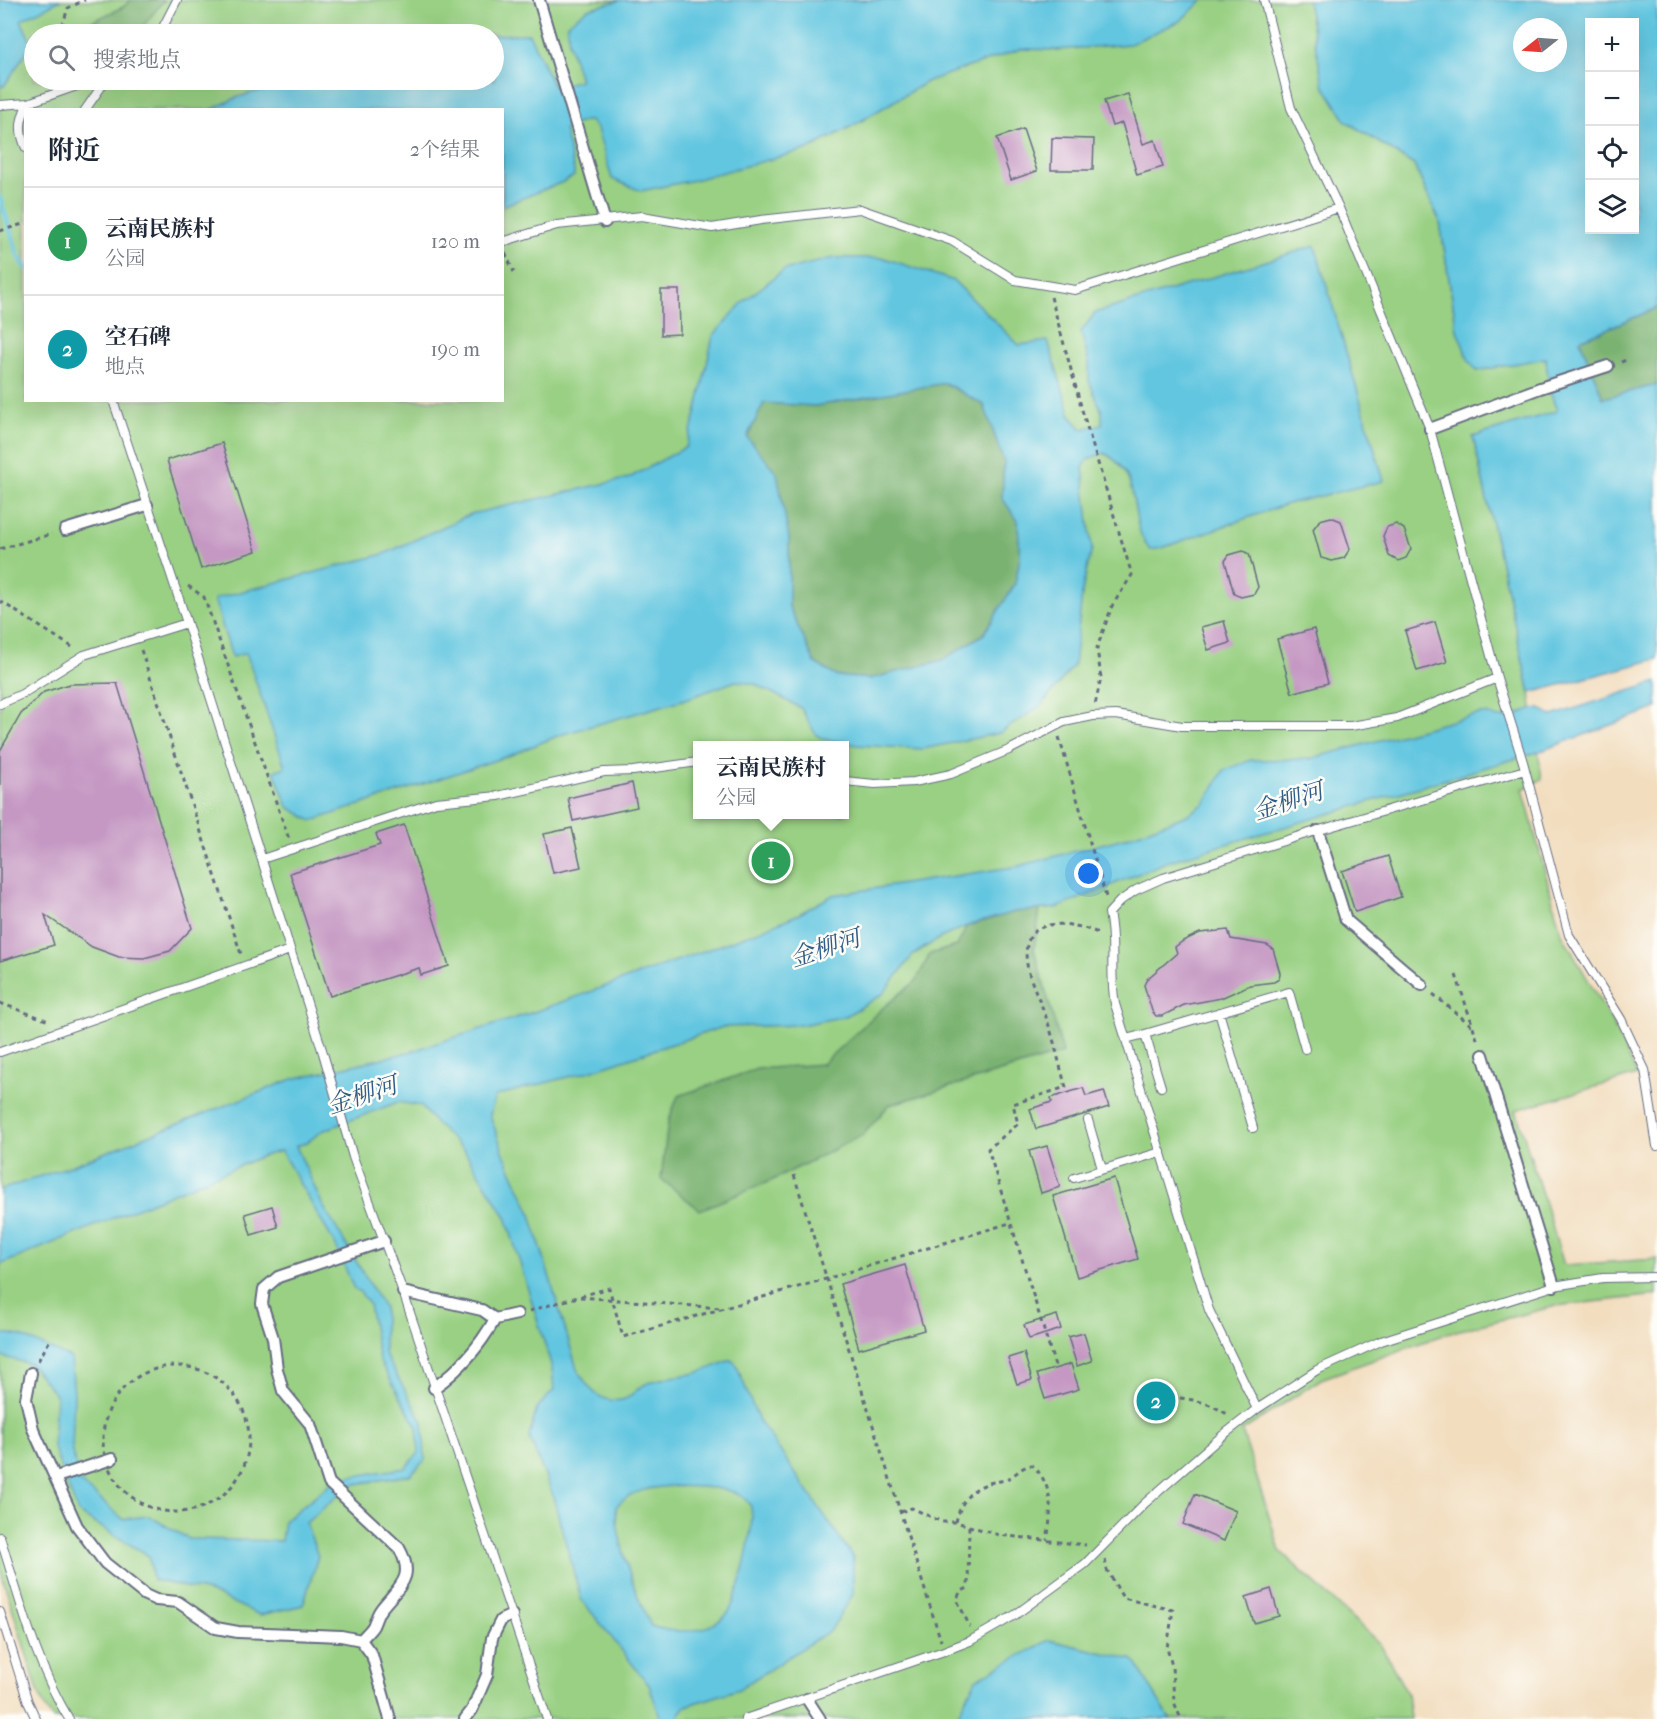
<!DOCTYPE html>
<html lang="zh">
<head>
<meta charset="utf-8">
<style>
	:root { --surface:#fff; --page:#f6f6f7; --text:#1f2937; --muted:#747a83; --line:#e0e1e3; --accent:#db2777 }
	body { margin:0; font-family:"IM FELL French Canon","Noto Serif SC",serif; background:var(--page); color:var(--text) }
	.controls { position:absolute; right:18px; top:18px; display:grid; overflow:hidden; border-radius:0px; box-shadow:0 6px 24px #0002 }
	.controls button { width:54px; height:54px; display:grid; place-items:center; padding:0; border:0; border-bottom:2px solid var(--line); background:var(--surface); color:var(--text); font:30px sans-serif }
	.compass { position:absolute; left:1513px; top:18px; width:54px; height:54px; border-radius:50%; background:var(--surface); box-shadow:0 6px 24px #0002; rotate:253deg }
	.you { position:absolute; left:1089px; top:874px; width:21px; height:21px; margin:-15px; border:4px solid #fff; border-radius:50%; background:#1a73e8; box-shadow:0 0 0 9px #1a73e833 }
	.badge { display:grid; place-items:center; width:39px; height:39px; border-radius:50%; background:var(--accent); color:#fff; font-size:20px; font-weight:700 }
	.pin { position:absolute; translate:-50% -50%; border:3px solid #fff; box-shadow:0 2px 6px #0006 }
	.popup { position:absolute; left:693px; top:741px; width:156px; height:78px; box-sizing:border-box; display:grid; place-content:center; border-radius:0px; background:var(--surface); filter:drop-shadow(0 2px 4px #0005); font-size:20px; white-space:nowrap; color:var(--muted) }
	.popup b { font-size:22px; color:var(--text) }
	.popup::after { content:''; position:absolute; left:50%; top:100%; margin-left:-12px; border:12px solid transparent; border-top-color:var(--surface) }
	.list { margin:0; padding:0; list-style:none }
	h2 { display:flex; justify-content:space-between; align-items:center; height:78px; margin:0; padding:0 24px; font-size:26px }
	h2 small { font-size:20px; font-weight:400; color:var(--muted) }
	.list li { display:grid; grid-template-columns:39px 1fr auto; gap:18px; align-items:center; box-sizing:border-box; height:108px; padding:0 24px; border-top:2px solid var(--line) }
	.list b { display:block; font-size:22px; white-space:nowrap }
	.list p { margin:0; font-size:20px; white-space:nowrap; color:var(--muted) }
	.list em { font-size:20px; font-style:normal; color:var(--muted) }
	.icon { flex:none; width:33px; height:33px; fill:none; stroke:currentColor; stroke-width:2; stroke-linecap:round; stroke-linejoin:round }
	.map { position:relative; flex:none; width:1657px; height:1719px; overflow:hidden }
	.search { position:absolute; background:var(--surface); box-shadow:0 6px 24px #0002; left:24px; top:24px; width:480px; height:66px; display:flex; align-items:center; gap:15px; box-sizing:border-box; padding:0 21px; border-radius:33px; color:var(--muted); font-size:22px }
	.panel { position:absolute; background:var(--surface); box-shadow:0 6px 24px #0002; left:24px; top:108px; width:480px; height:294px; border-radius:0px }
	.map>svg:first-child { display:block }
	.green { fill:#99d083; stroke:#5a8070; stroke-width:1.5; fill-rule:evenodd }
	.forest { fill:#7ab271; stroke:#4a7068; stroke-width:1.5 }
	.water { fill:#62c6e0; stroke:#3e7a9f; stroke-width:1.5; fill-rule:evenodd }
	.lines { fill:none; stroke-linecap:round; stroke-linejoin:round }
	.stream { stroke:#62c6e0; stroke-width:5 }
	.building { fill:#c598c3 }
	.service-casing { stroke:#666c80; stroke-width:10 }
	.pedestrian-casing { stroke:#666c80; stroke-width:14 }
	.path { stroke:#666c80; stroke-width:3; stroke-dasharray:4.5 4.5; stroke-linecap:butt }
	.service { stroke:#fff; stroke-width:8 }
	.pedestrian { stroke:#fff; stroke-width:10 }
	.labels { text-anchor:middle; stroke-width:5; stroke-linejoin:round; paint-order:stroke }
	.water-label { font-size:24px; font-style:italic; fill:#305c85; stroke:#fdfcf7 }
</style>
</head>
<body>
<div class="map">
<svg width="1657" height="1719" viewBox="0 0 1657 1719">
	<rect width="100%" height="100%" fill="#fdfcf7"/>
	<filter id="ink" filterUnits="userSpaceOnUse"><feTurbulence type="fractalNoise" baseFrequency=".0167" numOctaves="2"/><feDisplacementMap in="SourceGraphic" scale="12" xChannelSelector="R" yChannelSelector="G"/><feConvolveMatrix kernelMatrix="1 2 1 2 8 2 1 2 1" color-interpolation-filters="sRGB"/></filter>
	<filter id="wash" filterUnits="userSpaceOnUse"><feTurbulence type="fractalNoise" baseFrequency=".008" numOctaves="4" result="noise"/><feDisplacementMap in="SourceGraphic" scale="24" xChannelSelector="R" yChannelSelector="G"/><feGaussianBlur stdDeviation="1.35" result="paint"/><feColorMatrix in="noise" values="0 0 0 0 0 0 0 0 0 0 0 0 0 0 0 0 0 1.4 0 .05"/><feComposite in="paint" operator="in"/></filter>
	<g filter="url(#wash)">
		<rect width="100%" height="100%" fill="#f2ddbe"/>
		<!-- green -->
		<path class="green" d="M0,0H1307L1324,84L1346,121L1414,165L1440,222L1457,330L1477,371L1546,357L1549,389L1558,411L1473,437L1530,693L1542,779L1523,789L1561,932L1612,1022L1637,1075L1516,1110L1564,1265L1657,1259V1295L1556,1306L1448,1333L1321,1379L1242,1431L1280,1551L1380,1644L1407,1693L1410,1719H53L45,1708L38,1691L0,1569ZM34,34H494V80H34ZM26,110H502V400H26ZM698,746H844V814H698Z"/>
		<!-- forest -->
		<path class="forest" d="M131,0H164L140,30L133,34H98L91,22L123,7Z
			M1657,308V385L1603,398L1580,340Z
			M945,383L984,405L1004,462L1002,498L1018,521L1020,558L1015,584L984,634L943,660L870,679L836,676L815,663L789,607V538L747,438L764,403L815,406Z
			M1040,909L1034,949L1063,1053L889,1105L863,1135L773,1180L700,1210L661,1179L668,1122L678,1096L757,1069L822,1064L886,1005L916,981L930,954L957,946L967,926L1014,912Z"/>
		<!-- water -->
		<path class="water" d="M0,0H61L21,20L32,44L4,86L0,87Z
			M621,0H1203L1180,21L1130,44L1057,50L1021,49L928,81L856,124L809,149L694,180L641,191L612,179L597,129L590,121H584L564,129L574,170V176L563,182L503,206L502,110H210L238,97L298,80H494V35L529,34L554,87L580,80L569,43L567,24L588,9Z
			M1307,0H1657V308L1580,340L1603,398L1657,385V659L1530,693L1473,437L1557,411L1549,389L1546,358L1477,371L1469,361L1457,330L1440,222L1414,165L1346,121L1323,84ZM1590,22H1634V230H1590ZM1522,27H1558V63H1522Z
			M1315,246L1384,481L1287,504L1162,548L1150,550C1125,521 1146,474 1104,453L1088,459L1083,468L1092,549L1083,586L1074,665L1042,705L1000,733L923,749L857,745L823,739L816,735L801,708L755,684L736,681L686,699L560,735L511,755L312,821L288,807L274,771L285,767L246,653L232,657L214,599L384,554L471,514L629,478L686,447L696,414L713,336L744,301L784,270L834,258H884L954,281L1019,345L1048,341L1071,417L1082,429L1102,424V412L1089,381V363L1081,332L1095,313ZM945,383L984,405L1004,462L1002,498L1018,521L1020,558L1015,584L984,634L943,660L870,679L836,676L815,663L789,607V538L777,473L747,437L764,403L815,406Z
			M1657,682V708L1538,752L1169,861L1057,908L1014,912L967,926L938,939L913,955L883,994L846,1016L801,1025L723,1027L587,1072L495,1096L490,1115L504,1154L530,1211L577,1369C585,1382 593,1397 610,1400C632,1403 630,1391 646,1384C662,1376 679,1377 696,1373C708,1370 720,1364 731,1360L736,1364L758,1419L853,1557V1594L831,1630L739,1689L686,1706L679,1715L680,1719H661L649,1685L581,1599L552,1493L529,1437L537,1408L554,1390L552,1368L506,1217L464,1150L436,1124L421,1106L398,1102L322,1131L306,1143L296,1146L323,1206L384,1308V1353L423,1422L425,1460L410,1475L350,1485L306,1523L318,1556L303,1605L260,1615L209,1592L153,1580L149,1556L78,1513L53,1447L56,1395L30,1364L0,1356V1333L21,1336L71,1358L74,1394L72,1451L80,1482L123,1519L149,1516L189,1539L281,1541L284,1521L336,1479L405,1468L419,1453L417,1427L379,1360L369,1304L360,1292L354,1289L336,1246L281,1151L263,1156L0,1265V1190L73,1165L293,1079L409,1052L534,1012L759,931L799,914L833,895L1019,866L1124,838L1185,816L1204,804L1224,770L1251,760L1309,759L1467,717C1473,716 1480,713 1486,714C1490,714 1495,718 1499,718C1522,720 1530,697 1552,716ZM676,1486C693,1487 725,1486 740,1495C743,1497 748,1502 750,1505C757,1519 738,1601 728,1613C710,1634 675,1634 651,1626C635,1594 617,1542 616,1507C631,1489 654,1487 676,1486Z
			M1049,1640L1134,1660L1170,1719H959L957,1716L976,1679Z"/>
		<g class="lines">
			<!-- stream -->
			<path class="stream" d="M0,198L18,255L26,268"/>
		</g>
		<g id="blocks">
			<!-- building -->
			<path class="building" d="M1128,94L1143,144L1155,140L1163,167L1137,175L1122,123L1112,126L1104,101Z
				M1023,129L1037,171L1011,180L997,138Z
				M1052,138L1094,139L1093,170H1051Z
				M661,290H679L680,334L661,335Z
				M222,443L256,551L201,569L167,460Z
				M1331,517L1341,521L1350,549L1344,558L1332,561L1321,558L1313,529L1320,520Z
				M1396,524L1404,529L1411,549L1406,558L1398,561L1389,556L1383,536L1387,527Z
				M1243,551L1249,554L1258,587L1254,594L1241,597L1234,594L1225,561L1229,555Z
				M1224,621L1230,643L1208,650L1201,627Z
				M1435,622L1447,662L1417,671L1405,631Z
				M1314,629L1328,683L1292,693L1277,639Z
				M117,683L192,928L170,951L144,958L119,957L92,947L45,915L54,945L0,961V751L21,714L44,692L70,684Z
				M632,783L637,807L573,821L568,798Z
				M404,825L449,966L421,975L419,968L330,996L290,873L380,845L376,834Z
				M572,828L581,867L553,873L544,834Z
				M1388,856L1401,897L1355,912L1342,871Z
				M1228,930L1231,939L1267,945L1273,949L1280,973L1279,979L1274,982L1250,985L1221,998L1184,1005L1162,1016H1156L1152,1011L1144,985L1147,979L1177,953L1175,947L1183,941L1200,933Z
				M1083,1088L1086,1096L1104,1091L1109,1107L1036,1129L1030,1109L1052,1102L1051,1098Z
				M1047,1146L1060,1187L1041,1193L1029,1151Z
				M1114,1178L1138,1259L1077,1277L1053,1196Z
				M272,1206L278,1227L251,1235L245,1214Z
				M905,1265L924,1330L859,1349L840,1284Z
				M1057,1315L1061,1329L1029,1339L1024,1325Z
				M1084,1333L1092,1361L1077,1366L1068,1337Z
				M1024,1353L1032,1380L1017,1384L1008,1358Z
				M1071,1364L1079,1389L1045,1399L1037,1374Z
				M1195,1494L1236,1511L1224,1541L1183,1524Z
				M1271,1589L1279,1616L1254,1623L1246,1597Z"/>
		</g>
	</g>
	<g filter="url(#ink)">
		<use href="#blocks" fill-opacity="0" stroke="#666c80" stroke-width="1.5"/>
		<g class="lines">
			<!-- service casing -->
			<g class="service-casing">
				<path id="service" d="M1264,0L1291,108L1339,208L1430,429L1497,678L1523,762L1569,935L1621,1019L1645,1070L1657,1146
					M155,34L162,29L177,0
					M0,105L28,103L94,80
					M85,110L106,80
					M26,148C18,131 20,119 28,103
					M502,242L557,225L642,216L712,228L761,220L860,209L952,241L1015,280L1075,290L1339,208
					M113,400L187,623L323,1053L353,1157L403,1292L547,1719
					M0,704L22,694L84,655L187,623
					M844,781L875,784L914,782L951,774L1009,750L1064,722L1093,716L1116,715L1182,726H1351L1397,718L1497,678
					M262,859L436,802L498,796L604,772L633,771L698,762
					M1219,1012L1253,1128
					M1126,1039L1145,1034
					M0,1052L290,950
					M1161,1087L1145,1034L1289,992L1305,1049
					M1088,1120L1102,1169
					M1074,1178L1161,1152
					M1257,1409L1209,1310L1115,1004C1109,974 1116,944 1109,913L1120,901L1136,890L1163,878L1306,834L1525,770
					M0,1537C20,1599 35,1663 69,1719
					M0,1612L28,1702L36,1719
					M745,1719L944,1651L970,1641L1015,1615L1085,1564L1144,1504L1222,1436L1257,1409L1317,1370L1381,1341L1554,1286L1603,1278L1657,1277"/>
			</g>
			<!-- pedestrian casing -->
			<g class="pedestrian-casing">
				<path id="pedestrian" d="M539,0L605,222
					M1430,429L1540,388L1608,366
					M65,530L147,505
					M1318,831L1346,920L1422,985
					M1483,1055L1554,1286
					M403,1292L482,1310L495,1319C480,1346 459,1370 434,1388
					M495,1319L517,1314
					M31,1373L26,1399L33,1429L77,1526L105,1563L145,1595L156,1600L178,1602L216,1628L238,1632L341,1636L361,1640L372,1655L390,1719
					M56,1477L112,1459
					M361,1640C365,1635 370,1631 373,1626C376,1620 377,1614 381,1609C399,1586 416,1578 399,1548L329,1483L310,1424L283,1391L277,1369L273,1338L262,1304L264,1289L278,1277L384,1241
					M807,1699L820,1719
					M465,1719L472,1710L487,1675L492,1638L501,1620L512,1615"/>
			</g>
			<!-- path -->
			<path class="path" d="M66,34L62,27L68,8L85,0
				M0,231L26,223
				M505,253L514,272
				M1051,297L1084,417L1132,575L1112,606L1097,648L1101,678L1095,705
				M1621,362L1629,359
				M0,549L52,534
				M188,586L204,597L289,839
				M0,601L72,647
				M141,650L241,954
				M1059,737L1106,897
				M1456,975L1478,1042
				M1433,994L1472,1026
				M0,1003L49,1021
				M794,1175L941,1641
				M580,1297L720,1308
				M529,1311L609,1288L623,1337L826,1279L1010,1223
				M38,1361L50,1340
				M1055,1366L988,1149L1018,1124L1013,1104L1066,1087C1059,1065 1055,1042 1047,1020C1042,1004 1029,980 1027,964C1019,915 1068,920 1098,933
				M103 1439a73 73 0 1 1 146 0a73 73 0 1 1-146 0Z
				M1180,1398C1199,1400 1214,1405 1230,1416
				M901,1512L912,1508L942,1522H956L999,1535L1086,1545
				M956,1522C960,1505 967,1492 984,1485C991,1481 1000,1482 1007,1479C1018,1474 1018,1468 1032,1465C1054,1485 1052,1513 1047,1540
				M969,1526L968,1588L960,1592L957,1600L970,1627
				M1105,1560L1107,1570L1123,1598L1173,1610L1167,1648L1172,1666L1174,1702L1181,1719"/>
			<!-- service -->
			<use href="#service" class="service"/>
			<!-- pedestrian -->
			<use href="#pedestrian" class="pedestrian"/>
		</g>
	</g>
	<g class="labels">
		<!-- water labels -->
		<g class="water-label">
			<text transform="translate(1288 801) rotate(-18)" y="8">金柳河</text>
			<text transform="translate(825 948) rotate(-18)" y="8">金柳河</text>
			<text transform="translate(362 1095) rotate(-18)" y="8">金柳河</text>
		</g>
	</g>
</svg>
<div class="controls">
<button>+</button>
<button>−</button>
<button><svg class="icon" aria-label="locate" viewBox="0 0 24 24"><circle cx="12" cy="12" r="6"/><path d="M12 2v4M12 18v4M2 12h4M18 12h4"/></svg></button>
<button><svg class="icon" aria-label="layers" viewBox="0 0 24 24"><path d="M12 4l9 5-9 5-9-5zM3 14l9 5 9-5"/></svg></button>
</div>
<svg class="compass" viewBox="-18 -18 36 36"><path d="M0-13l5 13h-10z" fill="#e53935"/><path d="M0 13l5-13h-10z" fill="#747a83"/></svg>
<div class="you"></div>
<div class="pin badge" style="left:771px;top:861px;background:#2e9e5b">1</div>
<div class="popup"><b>云南民族村</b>公园</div>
<div class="pin badge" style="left:1156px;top:1401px;background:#0f9aa8">2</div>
<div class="search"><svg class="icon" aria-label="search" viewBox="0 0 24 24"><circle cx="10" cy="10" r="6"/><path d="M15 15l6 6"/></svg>搜索地点</div>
<section class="panel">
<h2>附近<small>2个结果</small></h2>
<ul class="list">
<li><span class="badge" style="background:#2e9e5b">1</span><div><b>云南民族村</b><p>公园</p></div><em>120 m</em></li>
<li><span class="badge" style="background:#0f9aa8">2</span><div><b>空石碑</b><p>地点</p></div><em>190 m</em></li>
</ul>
</section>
</div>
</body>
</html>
